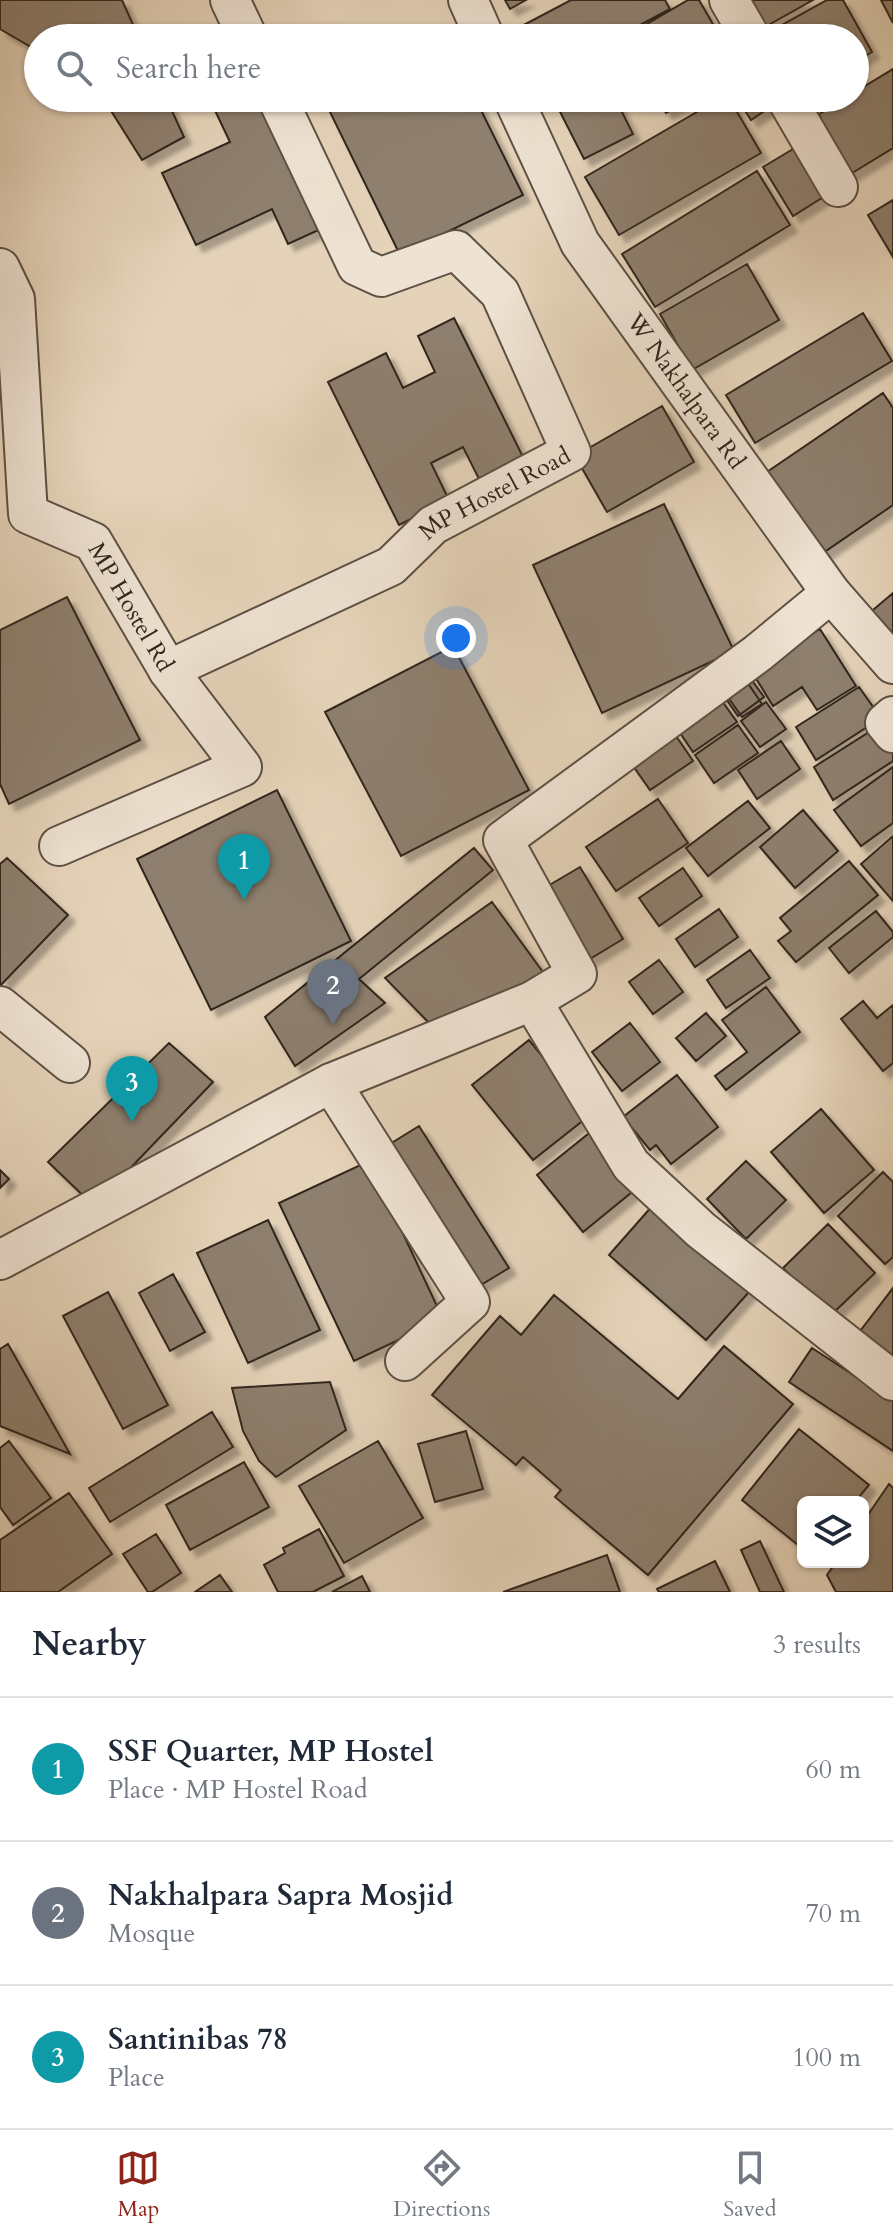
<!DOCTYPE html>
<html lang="en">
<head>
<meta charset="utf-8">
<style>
	:root { --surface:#fff; --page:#f6f6f7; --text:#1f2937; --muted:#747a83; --line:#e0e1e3; --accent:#8f2418 }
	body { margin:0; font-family:Cardo,serif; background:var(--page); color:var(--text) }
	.controls { position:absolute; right:24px; bottom:24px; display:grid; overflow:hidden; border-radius:12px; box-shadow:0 2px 6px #0004 }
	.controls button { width:72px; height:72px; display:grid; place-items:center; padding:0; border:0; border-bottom:2px solid var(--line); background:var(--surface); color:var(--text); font:40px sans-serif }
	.you { position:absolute; left:456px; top:638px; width:28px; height:28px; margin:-20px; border:6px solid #fff; border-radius:50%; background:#1a73e8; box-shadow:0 0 0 12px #1a73e833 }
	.badge { display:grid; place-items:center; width:52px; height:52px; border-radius:50%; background:var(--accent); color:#fff; font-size:26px; font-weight:700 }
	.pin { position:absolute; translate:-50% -66px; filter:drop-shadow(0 2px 4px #0008) }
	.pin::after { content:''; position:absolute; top:42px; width:28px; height:24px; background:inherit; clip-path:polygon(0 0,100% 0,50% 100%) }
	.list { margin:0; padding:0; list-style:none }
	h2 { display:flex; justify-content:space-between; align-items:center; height:104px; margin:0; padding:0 32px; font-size:34px }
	h2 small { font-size:26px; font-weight:400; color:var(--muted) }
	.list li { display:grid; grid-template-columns:52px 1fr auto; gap:24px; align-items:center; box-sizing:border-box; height:144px; padding:0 32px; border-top:2px solid var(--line) }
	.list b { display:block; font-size:30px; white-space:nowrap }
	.list p { margin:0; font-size:26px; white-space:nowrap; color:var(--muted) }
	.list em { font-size:26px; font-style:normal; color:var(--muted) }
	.icon { flex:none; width:44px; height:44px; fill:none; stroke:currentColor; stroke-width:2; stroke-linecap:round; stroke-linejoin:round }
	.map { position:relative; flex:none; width:893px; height:1592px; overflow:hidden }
	.search { position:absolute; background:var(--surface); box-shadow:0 2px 6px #0004; left:24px; right:24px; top:24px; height:88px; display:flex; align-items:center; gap:20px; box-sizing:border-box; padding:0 28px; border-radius:44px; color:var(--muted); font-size:30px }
	.sheet { height:536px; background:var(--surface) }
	nav { display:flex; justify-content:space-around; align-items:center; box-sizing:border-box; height:112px; border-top:2px solid var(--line); background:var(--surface); font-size:22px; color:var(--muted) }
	nav a { display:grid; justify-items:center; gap:4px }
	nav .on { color:var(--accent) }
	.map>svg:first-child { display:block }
	.building { fill:#8e7f6e; stroke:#30251d; stroke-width:2; filter:url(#shadow) }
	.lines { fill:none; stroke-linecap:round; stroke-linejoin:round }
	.minor-casing { stroke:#5d5044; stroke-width:42 }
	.minor { stroke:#eee2d2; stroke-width:38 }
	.labels { text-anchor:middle; stroke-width:6; stroke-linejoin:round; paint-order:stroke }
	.street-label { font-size:24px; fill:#30251d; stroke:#eee2d2 }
</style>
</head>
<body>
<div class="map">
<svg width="893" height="1592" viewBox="0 0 893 1592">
	<defs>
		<filter id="shadow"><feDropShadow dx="7" dy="7" stdDeviation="2" flood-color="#0004"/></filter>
	</defs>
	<rect width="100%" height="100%" fill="#e5d3b9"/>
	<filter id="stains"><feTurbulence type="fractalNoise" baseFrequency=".0025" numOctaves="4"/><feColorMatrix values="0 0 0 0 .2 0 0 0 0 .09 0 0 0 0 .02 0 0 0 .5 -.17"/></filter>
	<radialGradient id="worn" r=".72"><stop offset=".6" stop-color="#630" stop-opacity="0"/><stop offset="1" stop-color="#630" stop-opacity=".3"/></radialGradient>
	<!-- building -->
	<path class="building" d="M0,0H122L139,38H38V51L0,29Z
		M505,0H526L510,9Z
		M571,0H665L670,9L616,38H524L518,28Z
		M688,0H699L721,38H623Z
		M739,0H813L756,32Z
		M827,0H843L872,52L855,62V38H789L782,25Z
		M881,0H893V23Z
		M893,69V148L849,175L813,118L845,98H855V92Z
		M103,98H166L184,137L142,160Z
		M215,98H263L323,228L288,244L272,209L196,245L162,173L230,142L210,100Z
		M359,98H475L523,195L400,255L330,112Z
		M553,98H615L633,134L584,159Z
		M657,98H693L666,113Z
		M721,98H729L761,153L619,235L585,177Z
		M737,98H777L779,101L751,120Z
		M803,143L833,191L793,216L763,167Z
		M757,171L790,225L655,307L622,254Z
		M893,200V257L868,215Z
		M747,264L779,320L692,370L660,314Z
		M863,313L892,361L755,443L726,395Z
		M454,318L527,465L483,487L463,447L431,463L449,500L399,525L328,382L386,353L403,388L435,372L418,336Z
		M883,393L893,408V505L820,555L764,474Z
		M662,406L694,462L607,512L575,456Z
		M664,504L734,651L602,713L533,565Z
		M893,593V645L867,615Z
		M67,597L140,740L9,804L0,784V630Z
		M820,629L856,686L817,710L802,687L773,706L752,672Z
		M453,646L529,790L401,856L325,712Z
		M745,671L764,697L738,716L719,689Z
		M745,679L762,704L742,717L725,693Z
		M859,687L881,718L816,760L796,727Z
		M717,694L737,722L693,752L674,724Z
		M766,702L786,729L760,747L741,721Z
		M738,725L758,753L714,783L695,755Z
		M877,727L893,750V761L833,800L814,767Z
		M674,733L693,761L650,790L631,763Z
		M781,741L800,769L757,799L738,770Z
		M893,767V823L861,846L834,810Z
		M277,790L351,941L211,1010L137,859Z
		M658,799L688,843L616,891L586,847Z
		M748,801L770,828L708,876L686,848Z
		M803,810L838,851L795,888L760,847Z
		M893,836V901L861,864Z
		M474,848L493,870L359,979L385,1003L295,1066L265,1017Z
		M7,858L68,915L0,986V864Z
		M849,861L878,895L796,962L778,941L791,931L780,918Z
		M580,867L623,939L585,962L541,890Z
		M683,868L702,896L659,926L639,898Z
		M492,902L548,979L436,1030L385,978Z
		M719,909L738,937L695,967L676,939Z
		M876,911L893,932V937L849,973L829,948Z
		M750,950L770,978L726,1008L707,980Z
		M659,960L683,992L653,1014L629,982Z
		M766,987L800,1032L726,1090L715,1076L747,1052L722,1020Z
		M863,1001L877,1018L893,1005V1063L883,1071L841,1019Z
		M706,1013L726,1036L696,1061L676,1038Z
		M630,1023L660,1062L622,1091L592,1052Z
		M529,1040L590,1115L533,1160L472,1085Z
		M169,1043L213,1082L94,1206L48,1162Z
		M677,1075L718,1127L671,1164L656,1145L650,1150L623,1117Z
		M821,1109L874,1170L824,1213L771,1152Z
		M603,1122L648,1179L583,1232L537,1175Z
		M419,1126L509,1268L476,1288L385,1147Z
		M369,1161L443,1319L354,1361L279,1203Z
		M746,1161L786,1200L746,1239L707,1199Z
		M0,1170L9,1179L0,1188Z
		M883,1172L893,1182V1257L885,1264L838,1216Z
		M661,1196L758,1282L706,1340L609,1255Z
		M268,1220L320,1330L248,1363L197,1253Z
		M828,1224L875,1273L830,1316L783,1268Z
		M173,1274L205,1332L170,1351L139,1293Z
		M893,1288V1369L854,1339Z
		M108,1292L168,1405L123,1429L63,1316Z
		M554,1295L678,1399L724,1346L793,1404L648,1575L555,1497L561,1490L523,1457L516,1465L432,1395L500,1316L521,1335Z
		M8,1344L70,1454L0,1426V1349Z
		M812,1348L893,1401V1451L789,1382Z
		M330,1382L346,1430L276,1477L259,1461L243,1431L232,1388Z
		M212,1412L233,1447L110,1522L89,1488Z
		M799,1429L869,1485L855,1502H803V1549L742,1500Z
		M466,1431L483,1489L435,1502L418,1444Z
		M9,1441L51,1498L13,1525L0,1507V1448Z
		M378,1441L423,1518L344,1563L299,1486Z
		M244,1462L269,1507L190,1550L166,1505Z
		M889,1484L893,1488V1592H836L827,1575L836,1562H863V1522Z
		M69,1493L112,1554L58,1592H0V1540Z
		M319,1529L344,1576L313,1592H278L264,1565L285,1553L283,1548Z
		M156,1534L181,1573L152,1592H148L123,1554Z
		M760,1541L784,1592H760L741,1550Z
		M607,1555L620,1592H503Z
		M715,1561L730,1592H659L657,1589Z
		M220,1575L232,1592H195Z
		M362,1576L370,1592H332Z"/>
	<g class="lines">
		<!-- minor casing -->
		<g class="minor-casing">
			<g id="minor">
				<path d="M230,0L248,38"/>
				<path d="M468,0L485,38"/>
				<path d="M729,0L751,38"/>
				<path id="s1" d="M513,98L580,243L831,593L893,664"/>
				<path d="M786,98L838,187"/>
				<path id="s2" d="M0,268L15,299L28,514L93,542L168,670L242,767L59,846"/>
				<path id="s3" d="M168,670L391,566L433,525L571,452L500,293L456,250L381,277L357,266L277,98"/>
				<path d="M893,716L885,723L893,733"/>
				<path d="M532,1001L631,1165L701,1230L893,1381"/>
				<path d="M0,1006L70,1063"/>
				<path d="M0,1260L331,1083"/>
				<path d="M405,1361L470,1302L331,1083L532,1001L577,974L503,840L758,653L831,593"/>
			</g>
		</g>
		<!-- minor -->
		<use href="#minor" class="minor"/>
	</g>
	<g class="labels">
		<!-- street labels -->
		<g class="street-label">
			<text dy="8" stroke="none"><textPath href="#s1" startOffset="342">W Nakhalpara Rd</textPath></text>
			<text dy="8" stroke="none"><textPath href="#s3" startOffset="374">MP Hostel Road</textPath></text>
			<text dy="8" stroke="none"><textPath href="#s2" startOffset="396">MP Hostel Rd</textPath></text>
		</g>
	</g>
	<rect width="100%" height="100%" filter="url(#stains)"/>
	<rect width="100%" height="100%" fill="url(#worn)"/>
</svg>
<div class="controls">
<button><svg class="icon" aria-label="layers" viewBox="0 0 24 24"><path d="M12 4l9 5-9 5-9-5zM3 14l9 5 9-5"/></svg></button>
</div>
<div class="you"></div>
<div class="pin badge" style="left:244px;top:900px;background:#0f9aa8">1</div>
<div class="pin badge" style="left:333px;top:1025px;background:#6b7280">2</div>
<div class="pin badge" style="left:132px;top:1122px;background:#0f9aa8">3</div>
<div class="search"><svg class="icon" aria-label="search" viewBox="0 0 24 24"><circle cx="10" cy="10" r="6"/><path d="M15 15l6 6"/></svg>Search here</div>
</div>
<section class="sheet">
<h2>Nearby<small>3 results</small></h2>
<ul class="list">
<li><span class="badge" style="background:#0f9aa8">1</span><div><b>SSF Quarter, MP Hostel</b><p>Place · MP Hostel Road</p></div><em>60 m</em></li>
<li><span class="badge" style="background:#6b7280">2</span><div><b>Nakhalpara Sapra Mosjid</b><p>Mosque</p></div><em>70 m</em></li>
<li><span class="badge" style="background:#0f9aa8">3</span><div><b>Santinibas 78</b><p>Place</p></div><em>100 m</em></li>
</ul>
</section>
<nav>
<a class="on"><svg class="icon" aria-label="map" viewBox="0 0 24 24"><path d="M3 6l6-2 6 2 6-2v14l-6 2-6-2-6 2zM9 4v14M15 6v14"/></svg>Map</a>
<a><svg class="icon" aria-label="directions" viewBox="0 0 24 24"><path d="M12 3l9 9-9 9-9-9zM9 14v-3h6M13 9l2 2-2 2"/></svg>Directions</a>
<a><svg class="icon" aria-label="saved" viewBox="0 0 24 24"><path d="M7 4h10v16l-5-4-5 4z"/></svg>Saved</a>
</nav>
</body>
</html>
